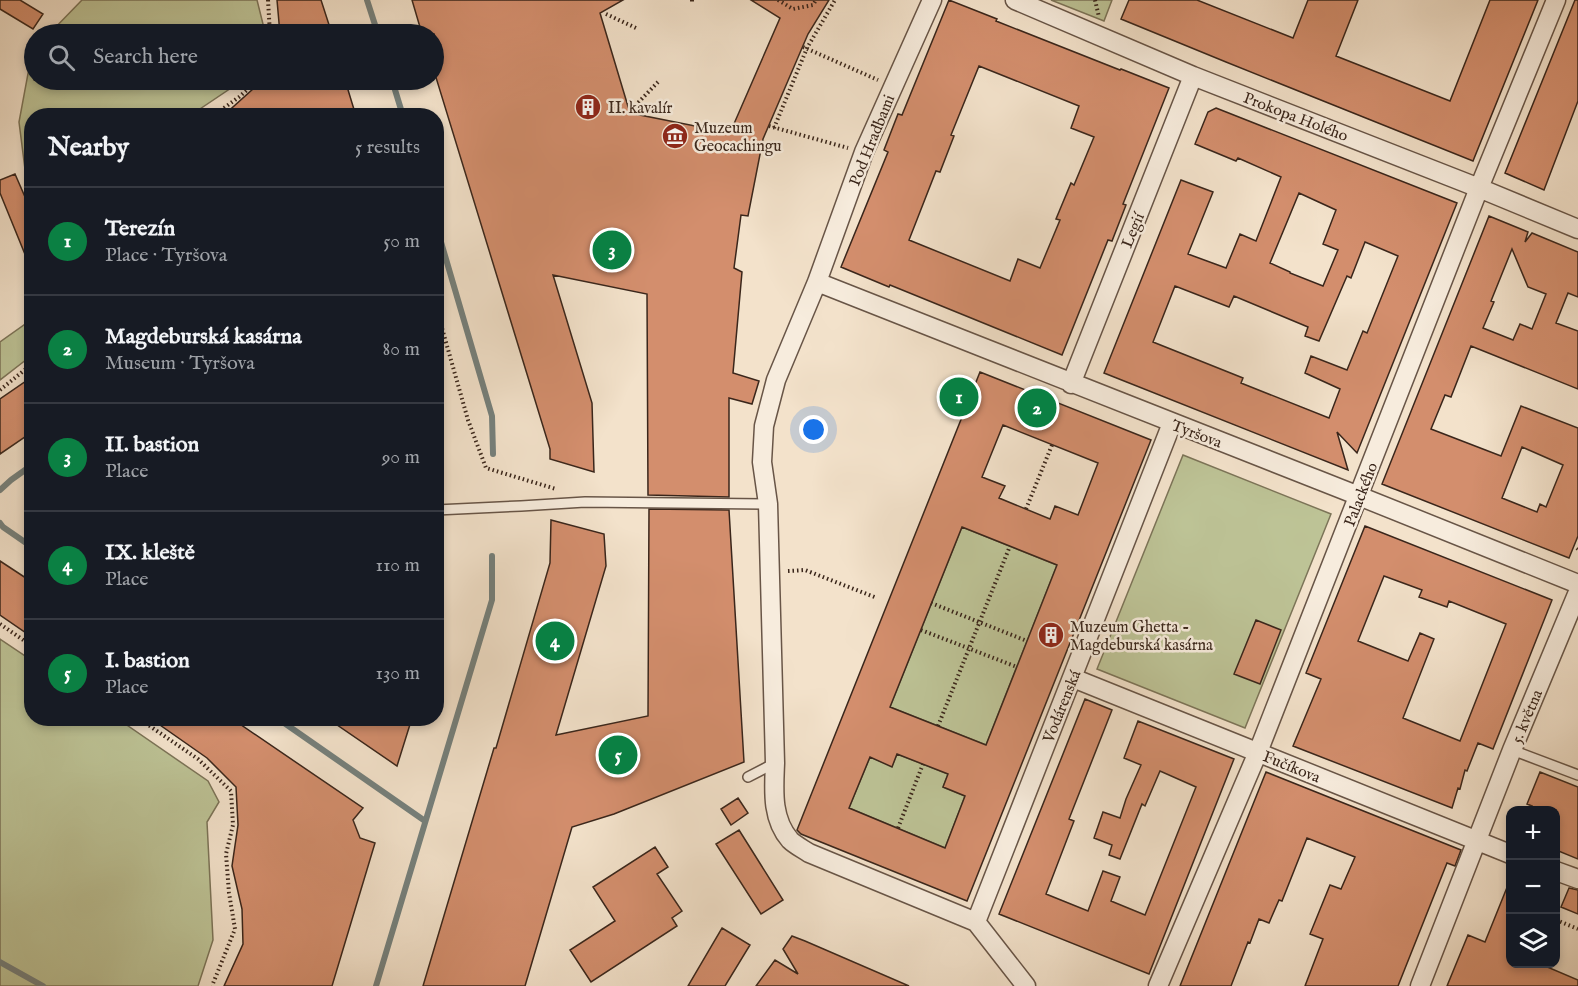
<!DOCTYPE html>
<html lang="en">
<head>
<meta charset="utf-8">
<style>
	:root { --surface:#171b24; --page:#242831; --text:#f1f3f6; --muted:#9ea1a6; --line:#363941; --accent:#0b8043 }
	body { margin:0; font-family:"IM FELL English",serif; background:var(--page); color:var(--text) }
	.controls { position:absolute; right:18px; bottom:18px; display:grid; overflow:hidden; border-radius:12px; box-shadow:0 3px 9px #0003 }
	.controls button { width:54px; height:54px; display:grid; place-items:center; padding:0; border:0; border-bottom:2px solid var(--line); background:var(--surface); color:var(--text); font:30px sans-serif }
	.you { position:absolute; left:814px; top:430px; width:21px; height:21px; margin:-15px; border:4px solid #fff; border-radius:50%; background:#1a73e8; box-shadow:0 0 0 9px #1a73e833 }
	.badge { display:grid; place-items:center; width:39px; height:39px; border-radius:50%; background:var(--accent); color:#fff; font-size:20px; font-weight:700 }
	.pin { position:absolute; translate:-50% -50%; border:3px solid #fff; box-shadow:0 2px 6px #0006 }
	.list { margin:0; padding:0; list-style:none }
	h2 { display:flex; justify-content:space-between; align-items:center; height:78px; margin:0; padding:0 24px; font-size:26px }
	h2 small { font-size:20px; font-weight:400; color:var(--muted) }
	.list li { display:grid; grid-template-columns:39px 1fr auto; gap:18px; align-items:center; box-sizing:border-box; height:108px; padding:0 24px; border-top:2px solid var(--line) }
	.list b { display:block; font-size:22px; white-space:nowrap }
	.list p { margin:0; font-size:20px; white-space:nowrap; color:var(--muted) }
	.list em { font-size:20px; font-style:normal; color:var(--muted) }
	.icon { flex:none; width:33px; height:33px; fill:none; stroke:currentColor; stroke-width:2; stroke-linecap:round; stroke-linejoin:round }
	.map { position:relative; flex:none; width:1578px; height:986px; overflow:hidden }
	.search { position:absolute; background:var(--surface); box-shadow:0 3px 9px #0003; left:24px; top:24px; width:420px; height:66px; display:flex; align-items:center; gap:15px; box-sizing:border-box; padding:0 21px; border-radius:33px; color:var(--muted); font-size:22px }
	.panel { position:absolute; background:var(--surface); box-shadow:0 3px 9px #0003; left:24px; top:108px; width:420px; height:618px; border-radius:24px }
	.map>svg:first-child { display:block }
	.green { fill:#bdc396; stroke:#7c7458; stroke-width:1.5 }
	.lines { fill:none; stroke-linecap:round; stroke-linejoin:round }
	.stream { stroke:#75807c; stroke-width:6 }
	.building { fill:#d38e6d; stroke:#3a261b; stroke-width:1.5; fill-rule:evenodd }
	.service-casing { stroke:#685547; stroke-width:12 }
	.minor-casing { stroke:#685547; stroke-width:21 }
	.path { stroke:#3a261b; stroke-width:4; stroke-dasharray:1.5 3; stroke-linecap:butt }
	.service { stroke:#f7ecdd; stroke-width:9 }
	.minor { stroke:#f7ecdd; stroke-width:18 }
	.labels { text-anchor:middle; stroke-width:5; stroke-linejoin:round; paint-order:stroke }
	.poi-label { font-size:16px; fill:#3a261b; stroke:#f7ecdd; text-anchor:start }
	.street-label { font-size:16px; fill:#3a261b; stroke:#f7ecdd }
</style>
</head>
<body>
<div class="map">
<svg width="1578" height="986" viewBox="0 0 1578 986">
	<rect width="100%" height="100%" fill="#f3e2cb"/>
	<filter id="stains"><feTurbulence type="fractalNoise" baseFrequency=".00333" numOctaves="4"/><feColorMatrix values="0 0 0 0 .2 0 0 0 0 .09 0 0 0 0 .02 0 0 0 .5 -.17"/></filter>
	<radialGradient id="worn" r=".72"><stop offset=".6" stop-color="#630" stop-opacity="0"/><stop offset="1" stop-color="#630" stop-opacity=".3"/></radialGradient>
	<!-- green -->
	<path class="green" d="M82,0H257L263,24L262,34H49Z
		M1051,0H1112L1104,21Z
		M34,50V80H243L194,113L193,115L32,116L31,183L25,169L19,122L32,52Z
		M31,320V356L0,380V342Z
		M1183,455L1331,514L1245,728L1097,669Z
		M962,527L1057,565L986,745L890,707Z
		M0,639L31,660L32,718L118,719L208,781L219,802L207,822L213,940L198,986H0Z
		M897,754L948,774L943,787L965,796L945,848L849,808L870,757L892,766Z"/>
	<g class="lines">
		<!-- stream -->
		<path class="stream" d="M367,0L378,34
			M392,80L403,116
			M436,225L492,416L493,454
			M0,490L11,480L32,465
			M0,523L3,527L32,547
			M277,718L425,821
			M0,962L43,986
			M376,986L492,600V556"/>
	</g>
	<!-- building -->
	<path class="building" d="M0,0H20L43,14L33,29L0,9Z
		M277,0H321L332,34H280Z
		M412,0H623L600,13L630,113L730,133L780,18L751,0H829L808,34L763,139L748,216L741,215L734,268L742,272L733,373L759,381L752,404L729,398V497L648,495L647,294L553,275L592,403L594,472L550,459V449L434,71V34H422Z
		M949,0L997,19L996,21L1120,70L1121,69L1169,88L1123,204L1126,205L1112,241L1108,240L1062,355L890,285L889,287L841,267L888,152L884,150L898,114L902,115ZM979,66L1079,106L1071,128L1094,137L1074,185L1071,183L1056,219L1060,220L1040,268L1018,259L1010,281L909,240L936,171L940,172L954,136L951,135Z
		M1129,0H1197L1293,38L1308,0H1358L1336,56L1450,101L1490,0H1538L1473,161L1226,62L1121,19Z
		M1575,0H1578V101L1544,190L1505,173Z
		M263,80H345L356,116H223Z
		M1216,108L1457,203L1357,453L1337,432L1348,470L1104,373L1181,180L1213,192L1188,254L1226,268L1240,234L1256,241L1281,177L1238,158L1236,161L1195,144L1208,112ZM1299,193L1336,210L1323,244L1338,250L1323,286L1290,273V272L1270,263ZM1365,242L1398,256L1367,333L1363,331L1347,370L1311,356L1305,373L1340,389L1329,418L1241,383L1243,378L1153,342L1175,286L1229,307L1234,296L1308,327L1305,336L1319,341L1347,276L1351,278Z
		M15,174L32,213L31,269L0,193V180Z
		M1489,216L1528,232L1525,242L1532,233L1578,252V297L1568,293L1556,323L1578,331V389L1471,346L1451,397L1445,395L1431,429L1501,456L1521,406L1578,428V536L1569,558L1382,484ZM1512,249L1528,287L1546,294L1532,329L1520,324L1513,340L1483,328L1494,302L1491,301ZM1522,447L1563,465L1546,507L1540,504L1537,512L1502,498Z
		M980,372L1151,440L967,901L801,834L797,830ZM1003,425L1098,463L1078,515L1055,506L1050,519L999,498L1005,486L982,477ZM962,527L1057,565L986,745L890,707ZM897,754L948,774L943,787L965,796L945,848L849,808L870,757L892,767Z
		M32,377V432L0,454V399Z
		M649,509L729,510L744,762L614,814L572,827L525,986H423L494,748H496L550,563L551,520L604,534L606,566L556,735L648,716Z
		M1365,526L1552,600L1493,749L1478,743L1467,771L1465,770L1460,789L1458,788L1452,808L1293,746L1321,679L1306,673ZM1384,576L1422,590L1419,597L1447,607L1449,601L1506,624L1460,741L1403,718L1434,639L1420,633L1408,661L1358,641Z
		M0,561L32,582V637L0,615Z
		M1256,620L1281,630L1260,684L1234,674Z
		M1085,699L1112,710L1069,819L1074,821L1046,894L1088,911L1103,871L1120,877L1111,901L1145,915L1196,787L1160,771L1145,806L1142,804L1120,859L1109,855L1112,845L1094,838L1103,812L1120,818L1126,799L1141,765L1124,758L1138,721L1234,759L1149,974L999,914Z
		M150,718H231L363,808L353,820L360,838L375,843L332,986H224L243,944L242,909L232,866L238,825L236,787L207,758Z
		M327,718H412L397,766Z
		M1266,772L1461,850L1455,866L1447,863L1398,986H1305L1323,939L1310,934L1330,885L1341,889L1355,857L1307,838L1282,901L1279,900L1269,923L1259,919L1250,943L1248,942L1231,986H1180Z
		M1540,772L1578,787V859L1556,850V810H1530L1532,806L1527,804Z
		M738,798L748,813L731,825L721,809Z
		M739,830L783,900L761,914L716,844Z
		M655,847L668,867L657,874L682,911L672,918L677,926L591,982L570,950L615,921L593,887Z
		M1510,880V963H1538L1578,980V986H1447L1468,935L1485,942Z
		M1569,888L1578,890V914L1561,907Z
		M722,928L750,945L725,986H688Z
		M792,936L805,941L909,986H756L775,960L798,974L783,949Z"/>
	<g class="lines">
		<!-- service casing -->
		<g class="service-casing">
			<path id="service" d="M436,510L521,506L585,502L768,504
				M1512,750L1578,775
				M748,777L775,763"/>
		</g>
		<!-- minor casing -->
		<g class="minor-casing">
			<path id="minor" d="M932,0L864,152L817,282L776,380L764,426L762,462L768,504L775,763C774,789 771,818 790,840C795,845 803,849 809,853L976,922L1026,986
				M1015,0L1193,76L1479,188L1578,229
				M817,282L1359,496L1578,584
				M1071,384L1193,76
				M1073,678L1510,854
				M1556,871L1578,879
				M976,922L1172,423
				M1158,986L1258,752L1479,188L1556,0
				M1420,986L1512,750L1578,592"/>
		</g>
		<!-- path -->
		<path class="path" d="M268,0L270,34
			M692,0V2
			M778,0L793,9L813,5L816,0
			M1095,0L1099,17
			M606,14L636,28
			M803,47L878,80
			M632,109L658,82
			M213,116L239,97L258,80
			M769,126L848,148
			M774,128L807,48L835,0
			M436,307L468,420L486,468L556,489
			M0,390L32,364
			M1026,509L1052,445
			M1577,548L1578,549
			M788,571L805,570L877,598
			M931,603L1027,641
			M0,624L32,646
			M921,630L1017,667
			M138,718L198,759L231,791L233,825L226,854L229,893L235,929L212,986
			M938,726L1010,546
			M898,828L923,764
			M1556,920L1578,929"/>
		<!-- service -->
		<use href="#service" class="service"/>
		<!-- minor -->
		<use href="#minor" class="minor"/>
	</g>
	<!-- icons -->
	<defs>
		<g id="building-disc" transform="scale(1.35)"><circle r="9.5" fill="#8f2418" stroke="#f7ecdd"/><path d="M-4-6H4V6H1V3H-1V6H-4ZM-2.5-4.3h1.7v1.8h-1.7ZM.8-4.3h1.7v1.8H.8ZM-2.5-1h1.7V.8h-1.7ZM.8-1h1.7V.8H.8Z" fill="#fff"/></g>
		<g id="museum-disc" transform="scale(1.35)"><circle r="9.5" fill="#8f2418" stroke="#f7ecdd"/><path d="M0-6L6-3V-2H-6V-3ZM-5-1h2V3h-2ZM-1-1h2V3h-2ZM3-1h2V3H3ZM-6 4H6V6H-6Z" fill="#fff"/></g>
	</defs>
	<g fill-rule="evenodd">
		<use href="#building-disc" x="588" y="107"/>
		<use href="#museum-disc" x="675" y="136"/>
		<use href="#building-disc" x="1051" y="635"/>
	</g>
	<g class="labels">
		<!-- poi labels -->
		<g class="poi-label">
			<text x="608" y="113">II. kavalír</text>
			<text x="694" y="133">Muzeum<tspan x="694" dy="18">Geocachingu</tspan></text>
			<text x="1070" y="632">Muzeum Ghetta -<tspan x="1070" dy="18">Magdeburská kasárna</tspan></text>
		</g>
		<!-- street labels -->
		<g class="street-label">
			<text transform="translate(1296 116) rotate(21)" y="6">Prokopa Holého</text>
			<text transform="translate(871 140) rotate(-68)" y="6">Pod Hradbami</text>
			<text transform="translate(1132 230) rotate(-68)" y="6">Legií</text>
			<text transform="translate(1197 433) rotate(21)" y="6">Tyršova</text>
			<text transform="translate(1360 494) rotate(-69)" y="6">Palackého</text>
			<text transform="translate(1061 706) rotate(-68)" y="6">Vodárenská</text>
			<text transform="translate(1526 716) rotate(-67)" y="6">5. května</text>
			<text transform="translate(1292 766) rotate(22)" y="6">Fučíkova</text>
		</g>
	</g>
	<rect width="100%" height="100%" filter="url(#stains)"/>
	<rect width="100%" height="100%" fill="url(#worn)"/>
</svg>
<div class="controls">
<button>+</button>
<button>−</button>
<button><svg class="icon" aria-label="layers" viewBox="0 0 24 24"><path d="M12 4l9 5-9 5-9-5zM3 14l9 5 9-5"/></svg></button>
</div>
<div class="you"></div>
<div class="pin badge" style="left:959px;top:397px">1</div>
<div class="pin badge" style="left:1037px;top:408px">2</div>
<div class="pin badge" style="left:612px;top:250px">3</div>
<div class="pin badge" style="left:555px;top:641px">4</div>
<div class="pin badge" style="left:618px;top:755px">5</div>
<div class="search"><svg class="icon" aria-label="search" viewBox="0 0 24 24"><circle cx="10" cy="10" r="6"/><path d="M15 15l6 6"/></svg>Search here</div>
<section class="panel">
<h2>Nearby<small>5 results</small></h2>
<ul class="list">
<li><span class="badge">1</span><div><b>Terezín</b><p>Place · Tyršova</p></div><em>50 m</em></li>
<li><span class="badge">2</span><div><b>Magdeburská kasárna</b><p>Museum · Tyršova</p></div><em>80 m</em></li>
<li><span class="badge">3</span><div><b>II. bastion</b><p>Place</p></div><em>90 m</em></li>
<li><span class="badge">4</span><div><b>IX. kleště</b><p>Place</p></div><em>110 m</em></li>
<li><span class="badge">5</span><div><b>I. bastion</b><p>Place</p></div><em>130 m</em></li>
</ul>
</section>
</div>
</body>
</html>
